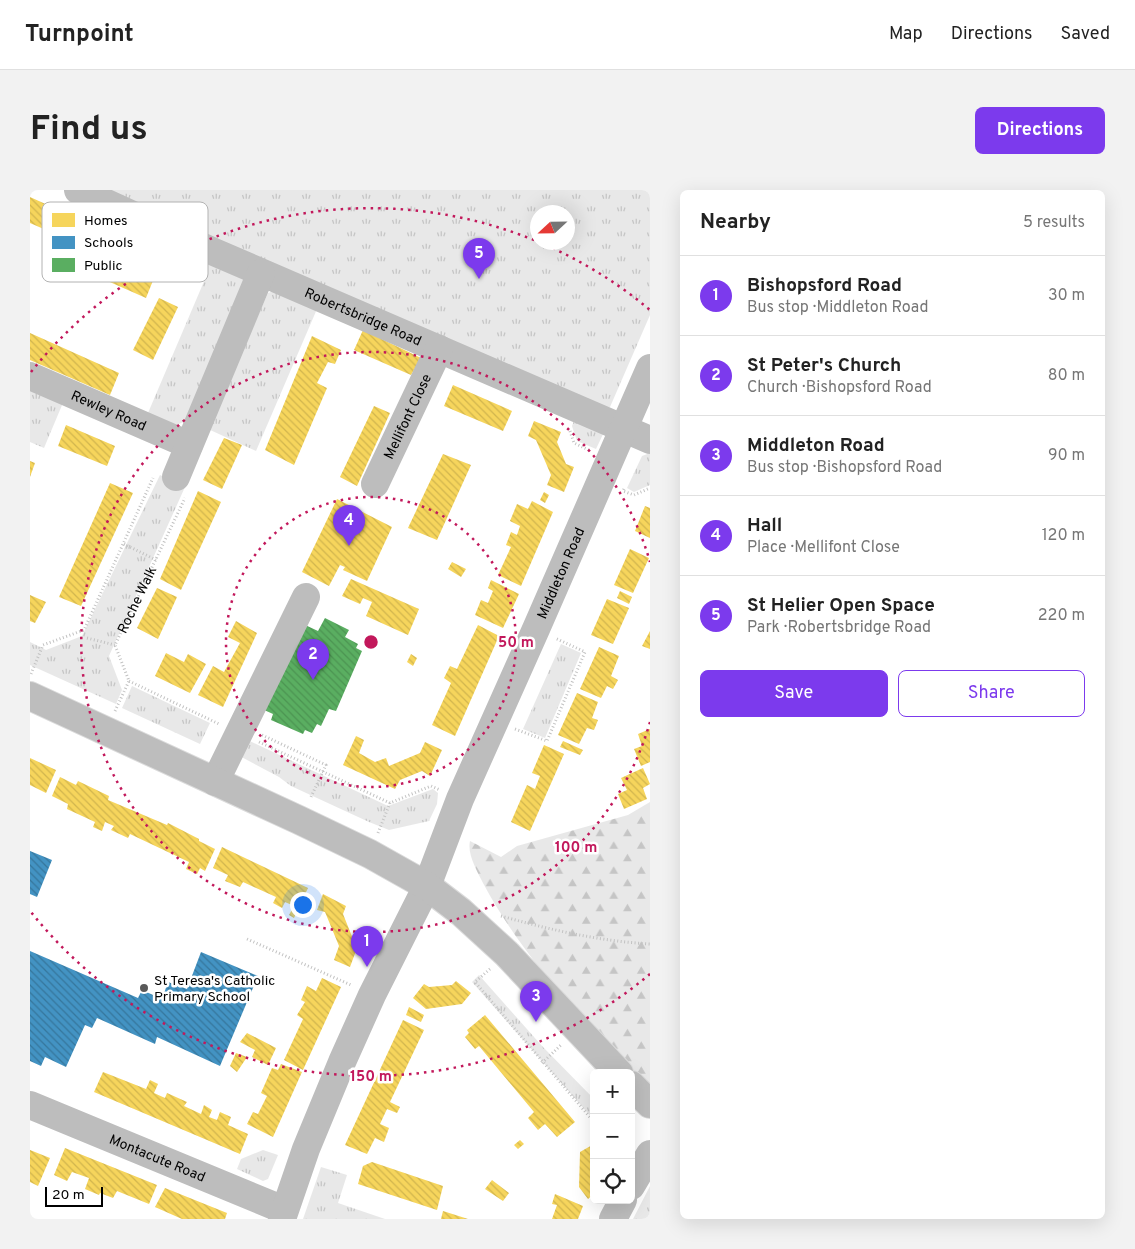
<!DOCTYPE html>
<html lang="en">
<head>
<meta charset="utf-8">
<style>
	:root { --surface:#fff; --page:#f2f2f2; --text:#222; --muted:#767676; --line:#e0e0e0; --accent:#7c3aed }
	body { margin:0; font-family:Overpass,sans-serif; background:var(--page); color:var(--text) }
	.controls { position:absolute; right:15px; bottom:15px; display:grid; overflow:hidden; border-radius:8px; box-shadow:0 5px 20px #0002 }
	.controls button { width:45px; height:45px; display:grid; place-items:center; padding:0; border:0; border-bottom:1px solid var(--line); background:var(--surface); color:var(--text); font:25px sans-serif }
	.compass { position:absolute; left:500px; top:15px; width:45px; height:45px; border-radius:50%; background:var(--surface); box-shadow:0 5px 20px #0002; rotate:248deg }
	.scale { position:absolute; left:15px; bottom:12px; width:58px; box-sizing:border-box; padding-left:5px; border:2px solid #000; border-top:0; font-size:14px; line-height:18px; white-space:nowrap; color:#000; -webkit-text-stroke:4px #fff; paint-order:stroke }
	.you { position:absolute; left:272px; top:714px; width:18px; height:18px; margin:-12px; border:4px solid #fff; border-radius:50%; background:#1a73e8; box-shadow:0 0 0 8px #1a73e833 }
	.badge { display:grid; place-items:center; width:32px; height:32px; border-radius:50%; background:var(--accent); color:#fff; font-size:16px; font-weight:700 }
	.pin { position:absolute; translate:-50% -41px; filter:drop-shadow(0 1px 2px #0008) }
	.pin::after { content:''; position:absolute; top:26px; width:18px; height:15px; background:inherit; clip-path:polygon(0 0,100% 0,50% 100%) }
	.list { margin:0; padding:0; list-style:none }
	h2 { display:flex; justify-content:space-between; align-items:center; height:65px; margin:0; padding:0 20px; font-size:21px }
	h2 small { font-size:16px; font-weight:400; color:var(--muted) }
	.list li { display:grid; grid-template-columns:32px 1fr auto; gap:15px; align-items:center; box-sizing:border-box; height:80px; padding:0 20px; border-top:1px solid var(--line) }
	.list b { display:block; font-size:19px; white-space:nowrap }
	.list p { margin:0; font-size:16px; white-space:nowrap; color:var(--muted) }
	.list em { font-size:16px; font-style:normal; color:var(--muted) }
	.actions { display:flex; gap:10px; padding:15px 20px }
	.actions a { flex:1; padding:11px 0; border:1px solid var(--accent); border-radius:8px; text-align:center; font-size:18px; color:var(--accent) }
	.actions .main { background:var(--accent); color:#fff }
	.icon { flex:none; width:28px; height:28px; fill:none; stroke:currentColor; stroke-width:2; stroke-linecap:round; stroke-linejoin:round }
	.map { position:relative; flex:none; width:620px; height:1029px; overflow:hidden; border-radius:8px }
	header { display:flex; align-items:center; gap:30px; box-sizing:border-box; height:70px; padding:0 25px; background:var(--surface); border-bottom:1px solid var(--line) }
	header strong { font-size:24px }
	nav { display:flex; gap:28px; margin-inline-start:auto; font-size:18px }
	.intro { display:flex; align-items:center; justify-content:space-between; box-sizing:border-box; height:120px; padding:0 30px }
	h1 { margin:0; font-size:35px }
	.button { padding:12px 22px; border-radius:8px; background:var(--accent); color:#fff; font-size:18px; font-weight:700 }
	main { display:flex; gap:30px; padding:0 30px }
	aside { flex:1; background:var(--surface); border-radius:8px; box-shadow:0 5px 20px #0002 }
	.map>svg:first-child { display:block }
	.grass { fill:url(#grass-tufts); fill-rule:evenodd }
	.forest { fill:url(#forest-firs) }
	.homes { fill:url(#homes-back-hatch) }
	.schools { fill:url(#schools-back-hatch) }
	.public { fill:url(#public-back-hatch) }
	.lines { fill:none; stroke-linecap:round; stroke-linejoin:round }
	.major-casing { stroke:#dbdbdb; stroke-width:30 }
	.path { stroke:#c2c2c2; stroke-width:3; stroke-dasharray:1 2.5; stroke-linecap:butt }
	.minor { stroke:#bdbdbd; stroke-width:28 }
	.major { stroke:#bdbdbd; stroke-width:28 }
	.ring { fill:none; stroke:#c2185b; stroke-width:2.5; stroke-dasharray:2.5 5 }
	.poi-dot { fill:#595959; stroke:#fff; stroke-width:2 }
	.labels { text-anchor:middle; stroke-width:5; stroke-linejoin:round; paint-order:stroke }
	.street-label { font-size:14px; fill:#000; stroke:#fff }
	.poi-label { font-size:14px; fill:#000; stroke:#fff; text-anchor:start }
	.key { fill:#fff; stroke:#b2b2b2; stroke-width:1 }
	.key-label { font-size:14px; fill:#000 }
	.centre { fill:#c2185b; stroke:#fff; stroke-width:2.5 }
	.ring-label { font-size:15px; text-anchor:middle; font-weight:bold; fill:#c2185b; stroke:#fff; stroke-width:5; stroke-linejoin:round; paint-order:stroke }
</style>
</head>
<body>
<header>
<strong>Turnpoint</strong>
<nav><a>Map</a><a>Directions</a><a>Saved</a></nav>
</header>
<div class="intro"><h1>Find us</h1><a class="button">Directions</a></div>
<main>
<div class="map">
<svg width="620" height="1029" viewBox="0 0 620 1029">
	<defs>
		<pattern id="grass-tufts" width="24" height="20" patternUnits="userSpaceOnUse" patternTransform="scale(1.25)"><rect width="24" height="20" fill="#e8e8e8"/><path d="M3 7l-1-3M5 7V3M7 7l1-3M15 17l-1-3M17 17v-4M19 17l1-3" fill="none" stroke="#c5c5c5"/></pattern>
		<pattern id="forest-firs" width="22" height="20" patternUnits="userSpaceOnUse" patternTransform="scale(1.25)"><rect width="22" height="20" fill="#e8e8e8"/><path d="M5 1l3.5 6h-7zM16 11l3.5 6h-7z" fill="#c5c5c5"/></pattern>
		<pattern id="homes-back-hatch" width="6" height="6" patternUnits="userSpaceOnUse" patternTransform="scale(1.25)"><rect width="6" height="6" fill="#f6d55c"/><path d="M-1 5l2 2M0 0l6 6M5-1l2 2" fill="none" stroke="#d1b54e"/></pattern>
		<pattern id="schools-back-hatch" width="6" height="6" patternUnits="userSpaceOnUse" patternTransform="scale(1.25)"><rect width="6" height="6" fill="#4393c3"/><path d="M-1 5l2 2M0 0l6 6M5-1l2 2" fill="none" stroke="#36769c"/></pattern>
		<pattern id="public-back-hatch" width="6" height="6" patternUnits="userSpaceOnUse" patternTransform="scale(1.25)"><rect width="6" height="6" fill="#5aae61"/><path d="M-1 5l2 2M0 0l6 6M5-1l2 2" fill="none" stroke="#4c9452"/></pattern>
	</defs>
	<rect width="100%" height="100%" fill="#fff"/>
	<!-- grass -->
	<path class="grass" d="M73,0H620V125L580,217L576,219ZM508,22H538V52H508Z
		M57,17L220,89L159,229L135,241L115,230L178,82L53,26Z
		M246,100L287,119L226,261L178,239L238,103Z
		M0,193L35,208L14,258L0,252Z
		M546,225L575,240L566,259L547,251L542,236Z
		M620,263V295L604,302L597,298L612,266Z
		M130,285L155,297L79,466L92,500L86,514L0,475V452L16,460L52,446Z
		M531,454L551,463L515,548L493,539Z
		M102,496L180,533L170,554L92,518Z
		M211,547L358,616L403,599L408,603L407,614L399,631L359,640L339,632L261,596L249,587L204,563Z
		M449,785L512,856L564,909V930L442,792Z
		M233,960L248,965L238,989L233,991L207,979L211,969Z
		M291,977L317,985L308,1013L355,1029H273Z
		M620,996V1029H603Z"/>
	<!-- forest -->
	<path class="forest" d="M620,612V900C559,836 495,772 453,693C447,681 437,664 440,651L471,667L487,656L598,625Z"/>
	<!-- homes -->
	<path class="homes" d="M0,7L42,26L32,47L0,33Z
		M40,49L124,88L116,108L30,70Z
		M129,108L148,117L123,170L103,160Z
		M333,140L391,168L381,185L324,160Z
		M0,143L89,183L80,205L0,170Z
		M282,146L311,160L305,174L298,172L287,193L297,198L264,275L235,260Z
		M423,195L482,221L473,241L414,216Z
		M344,216L360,223L327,296L310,287Z
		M504,231L531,242L527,252L536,274L544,277L534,302L517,295L521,285L506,250L498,246Z
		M36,235L85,256L77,276L28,256Z
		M194,248L212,255L192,299L173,290Z
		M413,264L441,275L407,350L378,338Z
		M0,271L5,273L0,287Z
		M80,293L103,303L51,416L29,407Z
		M168,301L191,312L151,400L130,389Z
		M514,302L519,305L515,313L510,310Z
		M307,309L362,337L337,391L313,380L315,377L310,375L299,396L272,382Z
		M502,311L523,322L491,396L468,385L481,357L476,355L481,342L487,345L490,336L480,331L487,314L498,319Z
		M615,316L620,318V348L605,341Z
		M600,359L619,368L603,403L584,395Z
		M422,372L436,379L431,387L418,379Z
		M321,389L389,419L378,445L336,426L342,412L333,408L330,414L312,406Z
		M461,390L489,404L473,438L445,425L451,410L458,413L463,401L458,398Z
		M127,398L147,407L128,449L107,438Z
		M590,401L602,407L599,414L587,408Z
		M0,405L16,412L5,433L0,431Z
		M577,409L599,418L583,454L561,445Z
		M206,431L227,443L193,517L168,505L183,476L194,482L210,453L198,447Z
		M448,435L469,446L425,546L402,535L421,493L414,488L420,476L427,479Z
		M620,441V459L612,456Z
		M569,457L589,466L581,486L588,490L583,499L577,496L571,508L550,499Z
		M136,463L154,472L158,464L176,474L160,503L125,486Z
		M381,464L387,468L383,476L377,472Z
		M547,503L568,512L562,528L568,530L564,540L557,538L549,554L528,545Z
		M620,539V572L611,576L604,559L612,556L608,544Z
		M326,546L334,550L329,563L345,572L356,568L359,576L390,563L395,552L412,560L400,586L392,581L370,590L365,599L313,575Z
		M533,551L553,560L550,565L530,557Z
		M514,555L534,564L500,641L481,632L497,595L505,599L510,586L502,583Z
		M0,568L26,580L16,603L0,595Z
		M613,578L620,594L613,598L617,609L594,619L588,604L597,600L591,588Z
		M30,587L46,595L48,591L79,606L78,610L137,635L138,633L169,649V651L185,659L175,681L170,678L167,684L156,679L159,672L100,644L98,648L81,640L84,636L75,632L72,641L63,637L65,632L37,619L38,614L22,606Z
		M192,657L278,698L264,728L259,725L264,716L255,712L252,718L243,713L246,707L213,692L210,697L195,691L198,685L183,678Z
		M293,704L316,716L313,724L323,749L330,750L320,777L304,770L309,756L295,722L287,720Z
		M292,788L311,797L273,880L254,870L273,829L267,825L275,812L271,810L277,796L286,801Z
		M426,791L441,803L432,814L396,819L383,808L394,794L399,797L422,795Z
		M379,817L394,825L391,832L376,825Z
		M455,825L545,932L527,947L515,934L508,940L498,928L504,922L449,856L445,859L435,847L439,843L437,840Z
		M373,830L394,840L360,912L370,917L367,923L357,919L350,934L359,938L354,952L345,948L337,964L315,955Z
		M217,843L246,858L238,875L222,867L225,860L210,852Z
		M206,863L217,867L207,882L200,876Z
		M251,874L272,882L243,947L217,934L223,922L228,924L237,906L231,903L242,878L248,880Z
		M73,882L116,899L120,890L128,894L124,903L135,908L137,903L157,912L154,916L171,924L174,915L182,920L179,927L187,930L190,922L201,927L198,935L218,944L210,964L64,902Z
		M490,950L494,954L488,959L484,955Z
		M564,954V1004L558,1009L549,997L550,962Z
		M35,958L127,995L119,1014L87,1001L83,1008L70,1003L69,1005L55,999L59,988L42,982L37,991L24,985Z
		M0,960L20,968L8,996L0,992Z
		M342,972L413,996L407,1020L328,994L333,976Z
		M462,990L479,1003L473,1011L455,999Z
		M135,998L197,1023L195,1029H152L125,1017Z
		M525,1004L553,1016L548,1029H522L527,1015L522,1014Z
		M413,1021L438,1029H411Z"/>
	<!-- schools -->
	<path class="schools" d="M0,661L22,670L7,707L0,704Z
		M0,761L108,808L112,800L132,809L138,792L157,799L171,762L228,786L190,876L127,847L125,854L67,828L62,838L55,835L36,877L15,867L11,876L0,871Z"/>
	<!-- public -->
	<path class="public" d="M295,428L319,440L315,447L328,454L326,458L332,461L306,521L299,519L291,536L287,534L282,543L275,540L273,544L241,530L243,524L232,519L273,434L288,441Z"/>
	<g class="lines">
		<!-- major casing -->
		<g class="major-casing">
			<path id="major" d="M0,506L269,630L340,664L397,696L431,722L477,764L589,883
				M601,895L620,914"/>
		</g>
		<!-- path -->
		<g class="path">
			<path d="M540,241L544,253L561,261"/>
			<path d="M594,299L593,301L604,305L620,298"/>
			<path d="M94,354L126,370"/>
			<path d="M57,448L85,455"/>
			<path d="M1,484L13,455L54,440L123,288"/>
			<path d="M99,491L189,534"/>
			<path id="s1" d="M85,521L99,491L85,455L155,308"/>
			<path d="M485,539L517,551L555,462L525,448"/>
			<path d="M232,545L296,575L280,609"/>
			<path d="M229,552L360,613L401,596L410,600"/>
			<path d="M348,643L360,613"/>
			<path d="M471,726C521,740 569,751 620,754"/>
			<path d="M217,749L321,795"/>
			<path d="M460,779L445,792L564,932"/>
			<path d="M512,873L531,855"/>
		</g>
		<!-- minor -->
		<g class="minor">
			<path id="s2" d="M48,0L184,62L620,250"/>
			<path id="s3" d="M0,186L159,255"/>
			<path d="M146,287L231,83"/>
			<path id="s4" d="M345,294L409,159"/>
			<path d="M185,592L276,407"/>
			<path id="s5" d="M0,915L254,1020"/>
			<path d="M601,996L620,964"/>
			<path id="s6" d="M252,1029L276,959L312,872L342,805L397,696L430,609L506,439L620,178"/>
			<path d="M583,1029L593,1010"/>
		</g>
		<!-- major -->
		<use href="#major" class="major"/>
	</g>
	<!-- distance rings -->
	<g class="ring">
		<circle cx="341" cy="452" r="145"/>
		<path d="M620 532A290 290 0 1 1 620 372"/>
		<path d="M620 784A434 434 0 0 1 1 722M1 182A434 434 0 0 1 620 120"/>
	</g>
	<!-- markers -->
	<circle class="poi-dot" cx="114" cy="798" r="5"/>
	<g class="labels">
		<!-- street labels -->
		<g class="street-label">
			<text dy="5" stroke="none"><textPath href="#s2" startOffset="312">Robertsbridge Road</textPath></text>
			<text dy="5" stroke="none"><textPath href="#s3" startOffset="86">Rewley Road</textPath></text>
			<text dy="5" stroke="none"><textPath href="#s4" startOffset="75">Mellifont Close</textPath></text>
			<text dy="5" stroke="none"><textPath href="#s6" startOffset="704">Middleton Road</textPath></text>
			<text dy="5" stroke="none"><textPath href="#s1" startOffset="122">Roche Walk</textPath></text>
			<text dy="5" stroke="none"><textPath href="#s5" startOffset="138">Montacute Road</textPath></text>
		</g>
		<!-- poi labels -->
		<g class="poi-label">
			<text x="124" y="795">St Teresa's Catholic<tspan x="124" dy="16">Primary School</tspan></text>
		</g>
	</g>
	<!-- legend -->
	<rect x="12" y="12" width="166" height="80" rx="8" class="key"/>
	<rect x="22" y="23" width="23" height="14" fill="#f6d55c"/>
	<rect x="22" y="46" width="23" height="13" fill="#4393c3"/>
	<rect x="22" y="68" width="23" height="14" fill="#5aae61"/>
	<g class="key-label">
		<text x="54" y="35">Homes</text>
		<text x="54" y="57">Schools</text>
		<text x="54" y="80">Public</text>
	</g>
	<circle cx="341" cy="452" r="8" class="centre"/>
	<g class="ring-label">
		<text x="486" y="457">50 m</text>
		<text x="546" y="662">100 m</text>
		<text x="341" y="891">150 m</text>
	</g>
</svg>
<div class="controls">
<button>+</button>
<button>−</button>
<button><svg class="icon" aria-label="locate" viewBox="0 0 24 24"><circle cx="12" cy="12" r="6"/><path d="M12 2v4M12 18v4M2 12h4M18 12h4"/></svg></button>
</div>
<svg class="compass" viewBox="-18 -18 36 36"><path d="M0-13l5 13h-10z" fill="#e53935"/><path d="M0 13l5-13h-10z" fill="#767676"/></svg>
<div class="scale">20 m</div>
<div class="you"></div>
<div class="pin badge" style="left:337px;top:777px">1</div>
<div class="pin badge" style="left:283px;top:490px">2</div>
<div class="pin badge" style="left:506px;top:832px">3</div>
<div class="pin badge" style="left:319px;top:356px">4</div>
<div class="pin badge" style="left:449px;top:89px">5</div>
</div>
<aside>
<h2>Nearby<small>5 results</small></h2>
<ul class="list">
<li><span class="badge">1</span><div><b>Bishopsford Road</b><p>Bus stop · Middleton Road</p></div><em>30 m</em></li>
<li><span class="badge">2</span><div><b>St Peter's Church</b><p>Church · Bishopsford Road</p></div><em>80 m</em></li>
<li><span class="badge">3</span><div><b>Middleton Road</b><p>Bus stop · Bishopsford Road</p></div><em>90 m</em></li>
<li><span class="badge">4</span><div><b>Hall</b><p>Place · Mellifont Close</p></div><em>120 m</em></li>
<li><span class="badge">5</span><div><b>St Helier Open Space</b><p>Park · Robertsbridge Road</p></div><em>220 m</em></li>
</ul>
<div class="actions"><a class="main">Save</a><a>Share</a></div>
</aside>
</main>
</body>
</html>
